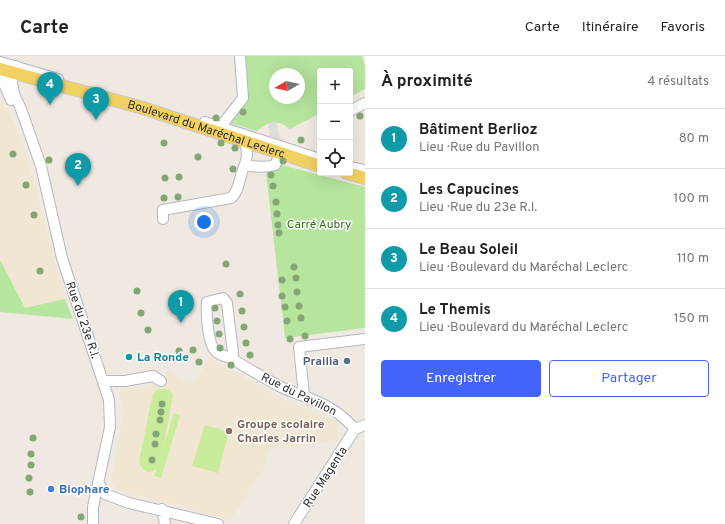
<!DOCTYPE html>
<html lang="fr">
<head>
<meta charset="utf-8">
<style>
	:root { --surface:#fff; --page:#f6f6f6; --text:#222; --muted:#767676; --line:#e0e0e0; --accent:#4264fb }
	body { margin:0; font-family:Overpass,sans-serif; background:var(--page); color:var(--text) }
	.controls { position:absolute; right:12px; top:12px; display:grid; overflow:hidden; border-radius:4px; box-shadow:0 4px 16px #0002 }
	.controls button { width:36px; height:36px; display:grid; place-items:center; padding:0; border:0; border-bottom:1px solid var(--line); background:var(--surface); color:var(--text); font:20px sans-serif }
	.compass { position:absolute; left:269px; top:12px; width:36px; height:36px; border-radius:50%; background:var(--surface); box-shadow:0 4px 16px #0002; rotate:261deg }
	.you { position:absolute; left:204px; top:166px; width:14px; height:14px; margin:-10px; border:3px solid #fff; border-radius:50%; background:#1a73e8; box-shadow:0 0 0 6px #1a73e833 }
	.badge { display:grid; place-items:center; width:26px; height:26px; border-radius:50%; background:var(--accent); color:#fff; font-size:13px; font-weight:700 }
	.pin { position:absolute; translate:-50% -33px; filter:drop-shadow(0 1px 2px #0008) }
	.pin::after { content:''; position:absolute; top:21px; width:14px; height:12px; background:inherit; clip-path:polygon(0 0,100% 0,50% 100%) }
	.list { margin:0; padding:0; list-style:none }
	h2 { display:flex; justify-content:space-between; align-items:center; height:52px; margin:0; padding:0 16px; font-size:17px }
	h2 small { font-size:13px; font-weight:400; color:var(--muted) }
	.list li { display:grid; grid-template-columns:26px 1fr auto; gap:12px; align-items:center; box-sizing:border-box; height:60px; padding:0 16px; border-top:1px solid var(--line) }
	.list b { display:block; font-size:15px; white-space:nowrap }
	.list p { margin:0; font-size:13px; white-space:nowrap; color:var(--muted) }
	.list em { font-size:13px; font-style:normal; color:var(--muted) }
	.actions { display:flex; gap:8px; padding:12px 16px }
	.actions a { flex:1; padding:9px 0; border:1px solid var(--accent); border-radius:4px; text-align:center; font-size:14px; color:var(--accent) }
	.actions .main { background:var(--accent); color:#fff }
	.icon { flex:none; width:22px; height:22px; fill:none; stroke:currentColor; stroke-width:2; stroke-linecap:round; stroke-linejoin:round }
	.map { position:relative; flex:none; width:365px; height:468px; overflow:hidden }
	header { display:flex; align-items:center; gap:24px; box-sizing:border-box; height:56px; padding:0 20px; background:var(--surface); border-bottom:1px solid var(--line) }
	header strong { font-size:19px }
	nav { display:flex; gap:22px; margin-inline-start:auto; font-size:14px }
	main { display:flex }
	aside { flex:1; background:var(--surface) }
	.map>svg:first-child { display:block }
	.education { fill:#f0e6d1 }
	.green { fill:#b6e59e; fill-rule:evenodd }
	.pitch { fill:#c9ec9a }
	.plaza { fill:#dfdcd8 }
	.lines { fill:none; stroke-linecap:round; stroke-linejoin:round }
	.minor-casing { stroke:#b4b7c1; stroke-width:12 }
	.major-casing { stroke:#c9c9c9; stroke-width:14 }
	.minor { stroke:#fff; stroke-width:10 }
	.major { stroke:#f2d163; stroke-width:12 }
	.tree { fill:#84a574 }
	.culture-dot { fill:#0f9aa8; stroke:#fff; stroke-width:1.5 }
	.service-dot { fill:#5c6f8a; stroke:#fff; stroke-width:1.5 }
	.education-dot { fill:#8d6e63; stroke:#fff; stroke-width:1.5 }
	.shop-dot { fill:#3f7fe0; stroke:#fff; stroke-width:1.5 }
	.labels { text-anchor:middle; stroke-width:3; stroke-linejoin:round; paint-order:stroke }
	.street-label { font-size:12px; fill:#2e2e2e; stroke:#fff }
	.park-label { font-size:12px; fill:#2c6e1b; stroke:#fff }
	.culture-label { font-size:12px; font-weight:bold; fill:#0d838f; stroke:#fff; text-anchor:start }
	.service-label { font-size:12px; font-weight:bold; fill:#4e5e75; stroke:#fff; text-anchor:end }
	.education-label { font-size:12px; font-weight:bold; fill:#785e54; stroke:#fff; text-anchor:start }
	.shop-label { font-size:12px; font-weight:bold; fill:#366cbe; stroke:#fff; text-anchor:start }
</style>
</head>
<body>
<header>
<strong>Carte</strong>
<nav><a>Carte</a><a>Itinéraire</a><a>Favoris</a></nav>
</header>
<main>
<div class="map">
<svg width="365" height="468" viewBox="0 0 365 468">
	<rect width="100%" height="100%" fill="#efe9e1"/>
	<!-- education -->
	<path class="education" d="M0,44L14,66L26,98L65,243L25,252L0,204Z
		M210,302L282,343L337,366L339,384L268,394L266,408L230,464L116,433L111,424L124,356L118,335L134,331L146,333L162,324L168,315L188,328L190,325L194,327Z"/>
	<!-- green -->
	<path class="green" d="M243,0H362L365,9V33L350,41V15H320V57L290,73C278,63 268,65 257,75L230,67L247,45ZM275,18H299V42H275Z
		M282,109L365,131V272L285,282L266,116Z
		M0,204L25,252L65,243L73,263L0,256Z"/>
	<!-- pitch -->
	<path class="pitch" d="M157,333H166L173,338L164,389L174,357L180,359L161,422L154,420L157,413C149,419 143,416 139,406L152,341Z
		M205,369L229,376L218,417L192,410Z"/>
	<!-- plaza -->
	<path class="plaza" d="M276,66L280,82L294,90L265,86L270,78L268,67Z"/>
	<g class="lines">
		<!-- minor casing -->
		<g class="minor-casing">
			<path id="minor" d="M0,6L58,23
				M16,10L12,26L14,38L21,53L41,110L62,202L109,344L110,371L93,451V468
				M5,14V30L11,44
				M350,55L365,47
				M205,66L320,103
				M221,78L225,65L243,42L240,0
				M246,86L247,100L245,109C255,111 265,112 275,109L280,98
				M350,111L365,114
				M163,163V154L231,142C240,135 239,119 245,109
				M223,242L227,247L233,297L231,302C224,300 218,299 214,293C208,286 206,257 207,246Z
				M231,302C247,312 264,322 281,331C312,345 331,346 355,373
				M104,325H125L153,320L161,325
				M304,339L299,291L365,283
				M355,373L365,369
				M98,426L105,438L129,447L218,468
				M162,453L165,468
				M294,468L355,373"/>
		</g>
		<!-- major casing -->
		<g class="major-casing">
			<g id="major">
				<path id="s1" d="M0,13L143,52L320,110"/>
				<path d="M347,117L365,122"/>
			</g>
		</g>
		<!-- minor -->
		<use href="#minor" class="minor"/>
		<!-- major -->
		<use href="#major" class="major"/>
	</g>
	<!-- trees -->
	<g class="tree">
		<circle cx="243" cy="56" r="3.5"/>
		<circle cx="360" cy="60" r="3.5"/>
		<circle cx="216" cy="62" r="3.5"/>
		<circle cx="301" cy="84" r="3.5"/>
		<circle cx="164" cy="87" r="3.5"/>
		<circle cx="221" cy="87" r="3.5"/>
		<circle cx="235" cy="92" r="3.5"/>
		<circle cx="13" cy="98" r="3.5"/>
		<circle cx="198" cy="101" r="3.5"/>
		<circle cx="49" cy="104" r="3.5"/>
		<circle cx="283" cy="105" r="3.5"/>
		<circle cx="233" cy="113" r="3.5"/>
		<circle cx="271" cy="119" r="3.5"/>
		<circle cx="179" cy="121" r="3.5"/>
		<circle cx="165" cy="122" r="3.5"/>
		<circle cx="26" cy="129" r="3.5"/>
		<circle cx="273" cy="130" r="3.5"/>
		<circle cx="178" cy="141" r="3.5"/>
		<circle cx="164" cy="142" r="3.5"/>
		<circle cx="276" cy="146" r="3.5"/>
		<circle cx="277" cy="158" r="3.5"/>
		<circle cx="34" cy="159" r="3.5"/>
		<circle cx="278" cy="169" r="3.5"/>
		<circle cx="279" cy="177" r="3.5"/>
		<circle cx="226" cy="208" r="3.5"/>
		<circle cx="294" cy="211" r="3.5"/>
		<circle cx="40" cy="215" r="3.5"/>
		<circle cx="296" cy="222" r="3.5"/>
		<circle cx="282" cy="224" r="3.5"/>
		<circle cx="137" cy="235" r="3.5"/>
		<circle cx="297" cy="236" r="3.5"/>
		<circle cx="240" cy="238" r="3.5"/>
		<circle cx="282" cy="240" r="3.5"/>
		<circle cx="299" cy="250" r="3.5"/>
		<circle cx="285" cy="251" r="3.5"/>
		<circle cx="215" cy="252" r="3.5"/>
		<circle cx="242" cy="255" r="3.5"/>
		<circle cx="141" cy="257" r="3.5"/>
		<circle cx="301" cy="262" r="3.5"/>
		<circle cx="217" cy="265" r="3.5"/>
		<circle cx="287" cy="265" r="3.5"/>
		<circle cx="244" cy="271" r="3.5"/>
		<circle cx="148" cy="274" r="3.5"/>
		<circle cx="219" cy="278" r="3.5"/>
		<circle cx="305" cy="280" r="3.5"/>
		<circle cx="290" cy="283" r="3.5"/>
		<circle cx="246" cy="287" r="3.5"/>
		<circle cx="220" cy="292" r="3.5"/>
		<circle cx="193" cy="294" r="3.5"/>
		<circle cx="179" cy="295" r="3.5"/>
		<circle cx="250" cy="299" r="3.5"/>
		<circle cx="199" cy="306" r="3.5"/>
		<circle cx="231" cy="309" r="3.5"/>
		<circle cx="162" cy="348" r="3.5"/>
		<circle cx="161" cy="356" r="3.5"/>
		<circle cx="160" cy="364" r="3.5"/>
		<circle cx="156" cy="378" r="3.5"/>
		<circle cx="33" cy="382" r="3.5"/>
		<circle cx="155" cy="388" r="3.5"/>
		<circle cx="31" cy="398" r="3.5"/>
		<circle cx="152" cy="404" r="3.5"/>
		<circle cx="31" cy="409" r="3.5"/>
		<circle cx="29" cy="422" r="3.5"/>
		<circle cx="30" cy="436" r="3.5"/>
		<circle cx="81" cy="461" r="3.5"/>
	</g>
	<!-- markers -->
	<circle class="culture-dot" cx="129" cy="301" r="4"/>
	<circle class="service-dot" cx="347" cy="305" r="4"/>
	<circle class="education-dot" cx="229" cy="375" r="4"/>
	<circle class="shop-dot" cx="51" cy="433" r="4"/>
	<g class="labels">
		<!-- street labels -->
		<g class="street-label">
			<text dy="4" stroke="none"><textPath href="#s1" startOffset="215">Boulevard du Maréchal Leclerc</textPath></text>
			<text transform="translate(83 264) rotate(71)" y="4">Rue du 23e R.I.</text>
			<text transform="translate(299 338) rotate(26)" y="4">Rue du Pavillon</text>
			<text transform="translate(325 421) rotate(-57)" y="4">Rue Magenta</text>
		</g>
		<!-- park labels -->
		<g class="park-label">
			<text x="319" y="172">Carré Aubry</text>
		</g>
		<!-- culture labels -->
		<g class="culture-label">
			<text x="137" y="305">La Ronde</text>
		</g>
		<!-- service labels -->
		<g class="service-label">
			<text x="339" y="309">Prailia</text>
		</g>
		<!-- education labels -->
		<g class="education-label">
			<text x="237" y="372">Groupe scolaire<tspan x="237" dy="14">Charles Jarrin</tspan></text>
		</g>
		<!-- shop labels -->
		<g class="shop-label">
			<text x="59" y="437">Biophare</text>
		</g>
	</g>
</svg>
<div class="controls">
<button>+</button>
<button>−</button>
<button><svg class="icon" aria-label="locate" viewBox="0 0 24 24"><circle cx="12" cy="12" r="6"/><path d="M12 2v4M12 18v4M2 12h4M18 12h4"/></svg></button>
</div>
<svg class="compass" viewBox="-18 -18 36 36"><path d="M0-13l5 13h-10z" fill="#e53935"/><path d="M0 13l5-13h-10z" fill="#767676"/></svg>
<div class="you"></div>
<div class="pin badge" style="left:181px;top:267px;background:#0f9aa8">1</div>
<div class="pin badge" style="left:78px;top:130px;background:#0f9aa8">2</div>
<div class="pin badge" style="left:96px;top:64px;background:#0f9aa8">3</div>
<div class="pin badge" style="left:50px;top:49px;background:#0f9aa8">4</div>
</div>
<aside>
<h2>À proximité<small>4 résultats</small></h2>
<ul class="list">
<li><span class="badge" style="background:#0f9aa8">1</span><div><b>Bâtiment Berlioz</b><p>Lieu · Rue du Pavillon</p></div><em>80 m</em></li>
<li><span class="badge" style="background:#0f9aa8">2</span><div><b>Les Capucines</b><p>Lieu · Rue du 23e R.I.</p></div><em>100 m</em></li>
<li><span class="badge" style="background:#0f9aa8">3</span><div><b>Le Beau Soleil</b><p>Lieu · Boulevard du Maréchal Leclerc</p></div><em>110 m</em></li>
<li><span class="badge" style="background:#0f9aa8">4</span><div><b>Le Themis</b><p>Lieu · Boulevard du Maréchal Leclerc</p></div><em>150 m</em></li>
</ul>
<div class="actions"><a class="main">Enregistrer</a><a>Partager</a></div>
</aside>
</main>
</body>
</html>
